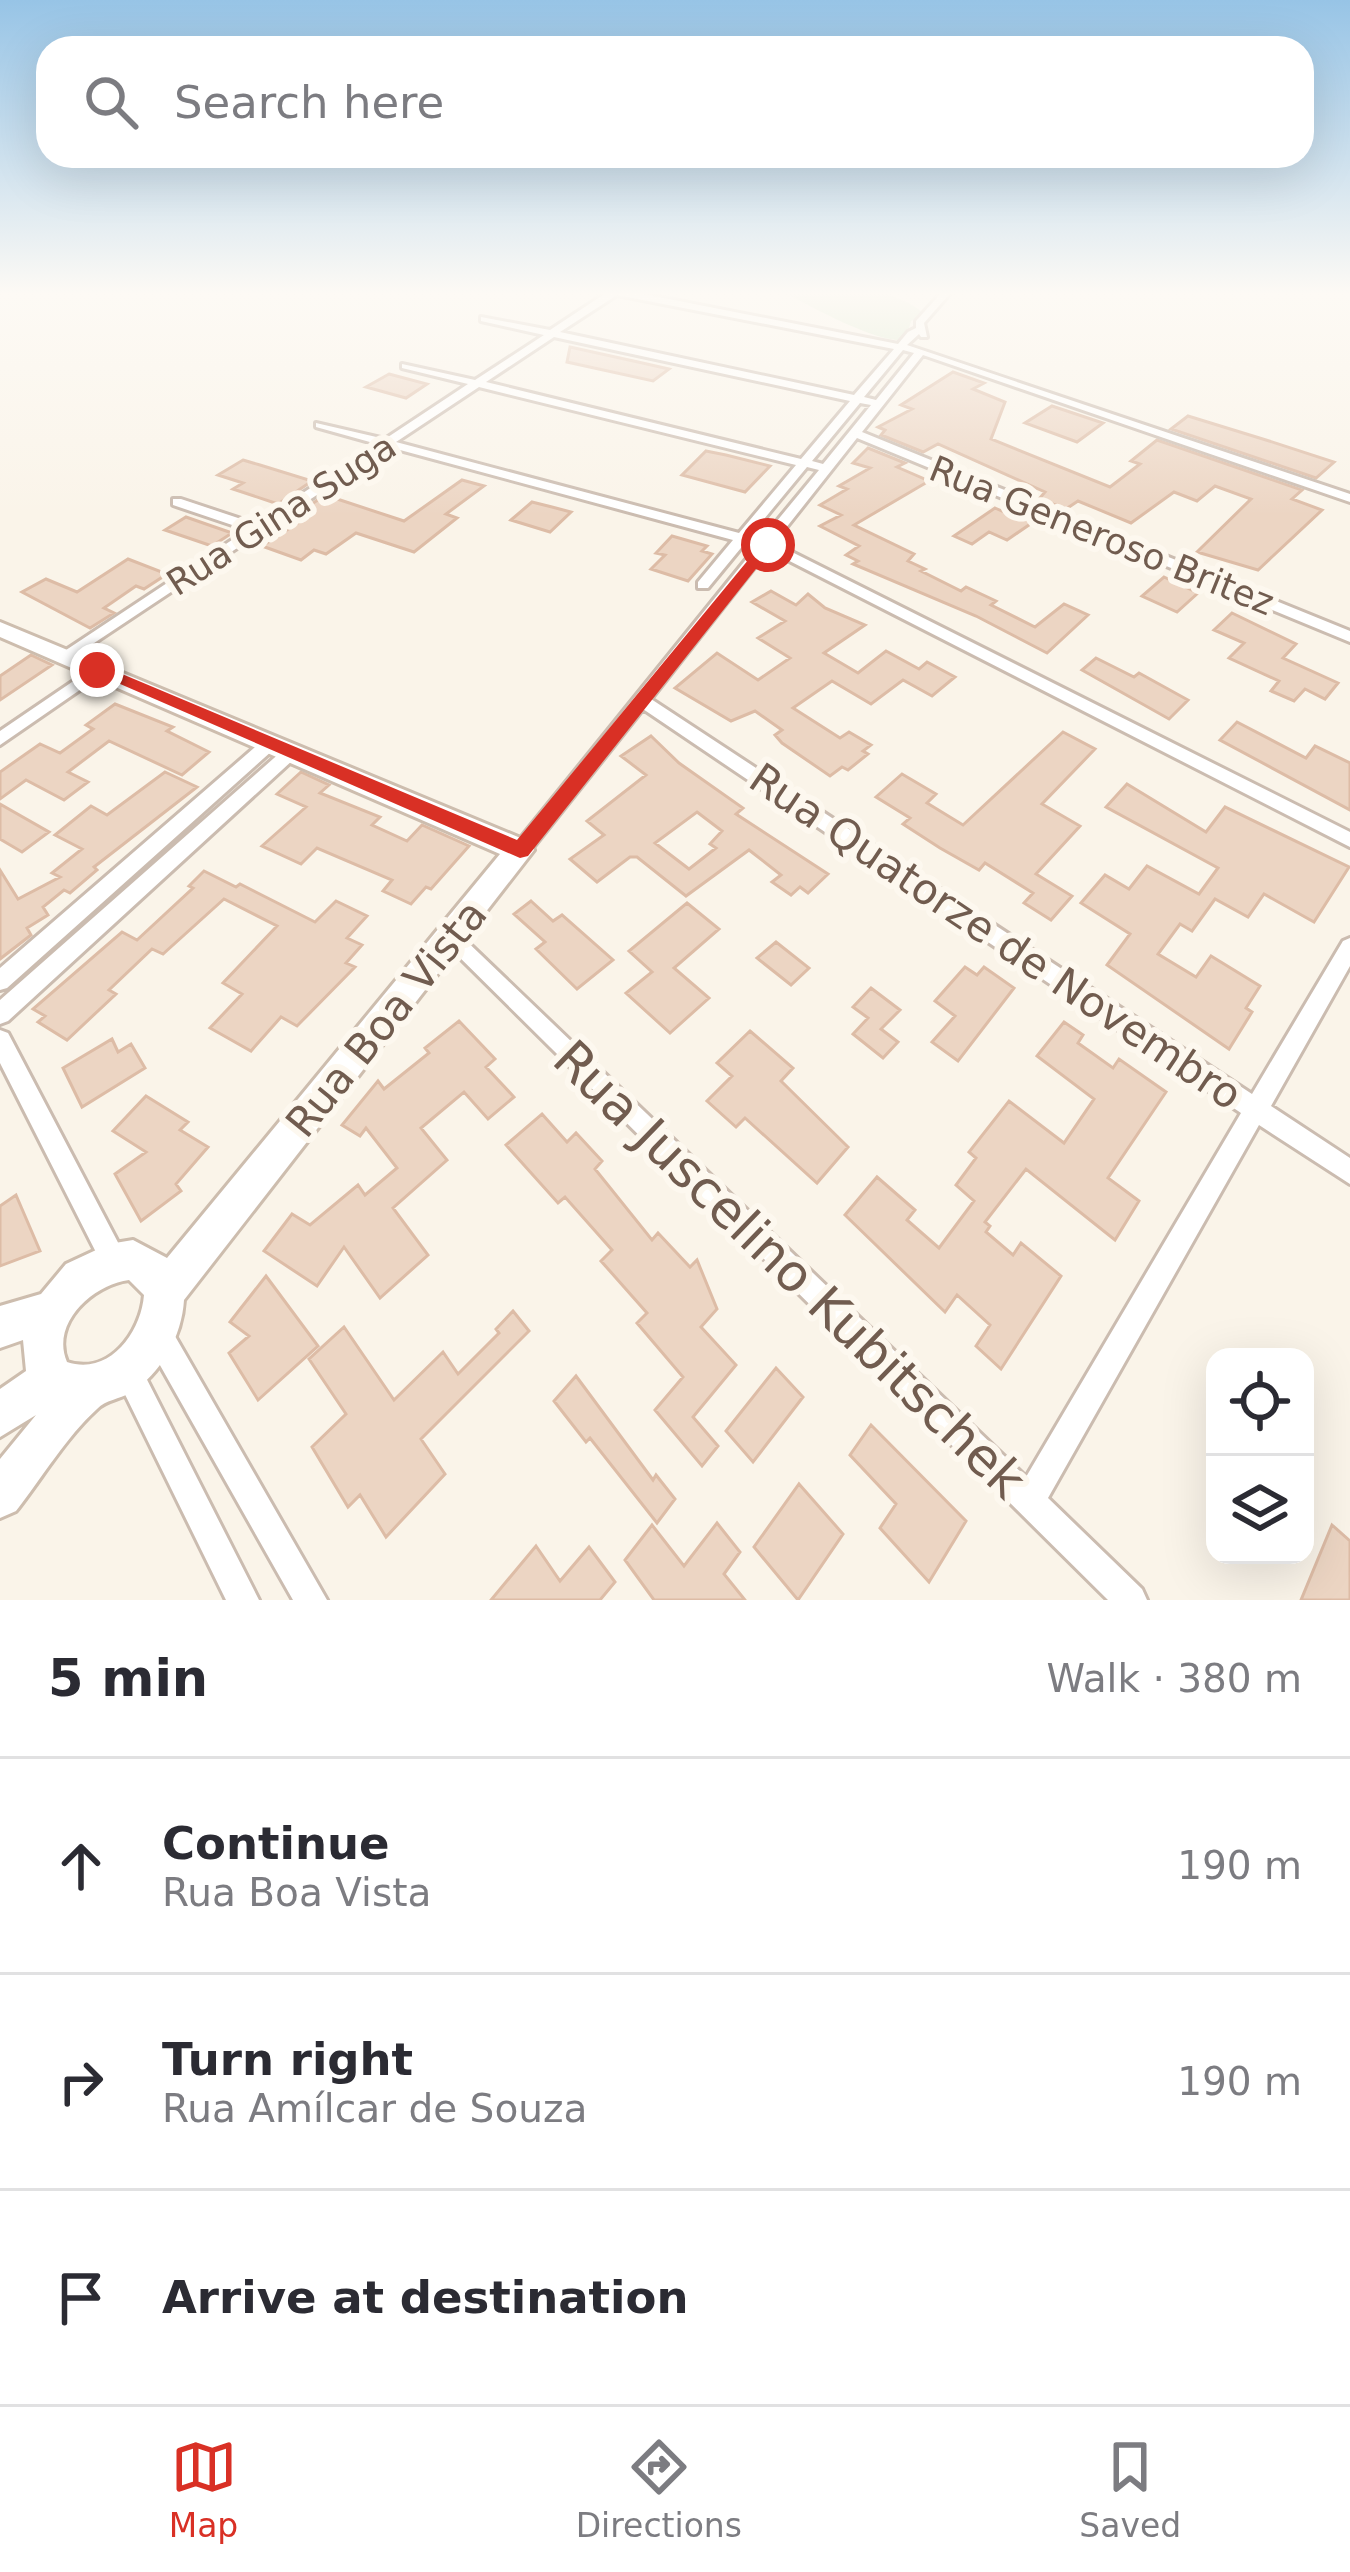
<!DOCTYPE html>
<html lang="en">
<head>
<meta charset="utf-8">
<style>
	:root { --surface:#fff; --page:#f7f7f7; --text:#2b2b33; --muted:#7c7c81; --line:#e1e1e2; --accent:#d93025 }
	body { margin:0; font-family:"DejaVu Sans",sans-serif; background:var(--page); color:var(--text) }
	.controls { position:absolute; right:36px; bottom:36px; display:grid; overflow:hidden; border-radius:24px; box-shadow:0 12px 48px #0002 }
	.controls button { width:108px; height:108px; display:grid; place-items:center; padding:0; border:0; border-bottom:3px solid var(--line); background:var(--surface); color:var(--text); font:60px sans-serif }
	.stop { position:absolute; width:36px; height:36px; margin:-27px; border:9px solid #d93025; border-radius:50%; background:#fff }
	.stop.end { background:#d93025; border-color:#fff; box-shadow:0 3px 12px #0008 }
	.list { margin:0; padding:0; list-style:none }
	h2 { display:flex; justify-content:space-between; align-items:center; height:156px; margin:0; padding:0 48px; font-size:51px }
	h2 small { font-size:39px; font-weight:400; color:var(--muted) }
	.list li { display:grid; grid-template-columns:78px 1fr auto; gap:36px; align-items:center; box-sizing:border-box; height:216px; padding:0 48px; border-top:3px solid var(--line) }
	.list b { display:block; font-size:45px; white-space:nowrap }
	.list p { margin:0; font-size:39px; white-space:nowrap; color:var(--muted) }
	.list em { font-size:39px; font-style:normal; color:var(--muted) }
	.icon { flex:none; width:66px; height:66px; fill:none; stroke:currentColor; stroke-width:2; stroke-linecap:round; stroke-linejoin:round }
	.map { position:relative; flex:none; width:1350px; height:1600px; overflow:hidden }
	.search { position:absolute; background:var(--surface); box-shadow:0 12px 48px #0002; left:36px; right:36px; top:36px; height:132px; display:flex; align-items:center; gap:30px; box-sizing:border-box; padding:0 42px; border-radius:36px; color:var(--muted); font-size:45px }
	.sheet { height:804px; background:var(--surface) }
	nav { display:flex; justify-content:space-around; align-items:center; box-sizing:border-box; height:168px; border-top:3px solid var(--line); background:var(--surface); font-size:33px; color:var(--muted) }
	nav a { display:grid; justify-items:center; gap:6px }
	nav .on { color:var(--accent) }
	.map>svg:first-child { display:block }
	.green { fill:#d4e6c8 }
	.building { fill:#ecd5c3; stroke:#ddbca6; stroke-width:3; fill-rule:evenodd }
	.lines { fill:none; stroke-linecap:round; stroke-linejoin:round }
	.street-casing { stroke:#cbbcb0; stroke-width:6 }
	.secondary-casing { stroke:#cdbdae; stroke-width:6 }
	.street { fill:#fff; fill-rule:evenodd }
	.secondary { fill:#fff; fill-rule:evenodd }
	.route { fill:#d93025 }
	.labels { text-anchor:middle; stroke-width:12; stroke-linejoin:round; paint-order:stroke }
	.far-street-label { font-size:36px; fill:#715c4f; stroke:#fdf8ef }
	.street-label { font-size:42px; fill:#715c4f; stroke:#fdf8ef }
	.near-street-label { font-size:51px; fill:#715c4f; stroke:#fdf8ef }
</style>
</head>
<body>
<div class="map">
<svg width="1350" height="1600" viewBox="0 0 1350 1600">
	<rect width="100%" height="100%" fill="#faf4e9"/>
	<!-- green -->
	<path class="green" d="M782,291C829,291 888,281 924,314L911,321L906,339C883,347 806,304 782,291Z"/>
	<!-- building -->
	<path class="building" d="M570,347L638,362L669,369L653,381L567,362Z
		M953,372L984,383L973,389L1005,402L991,439L1110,487L1140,464L1131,461L1157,440L1302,490L1292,499L1322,510L1258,570L1197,552L1251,499L1215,486L1197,501L1174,492L1131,523L1078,501L1066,509L1039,499L1045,492L938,444L923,452L881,435L885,430L878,427L912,409L901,405Z
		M389,374L427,384L406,398L366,387Z
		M1052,406L1103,423L1077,442L1025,423Z
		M1188,416L1266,440L1334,462L1316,478L1171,429Z
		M868,448L905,463L897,467L929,481L854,525L914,554L908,561L925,569L921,571L961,591L966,587L996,601L991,605L1035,627L1064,604L1088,615L1047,653L976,616L853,564L858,561L846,555L859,546L820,526L841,515L820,505L847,489L839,486L870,468L853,463Z
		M706,451L726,455L770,466L745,492L682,475Z
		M243,460L260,465L312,481L278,504L233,489L243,483L218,475Z
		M462,480L484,486L446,514L457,518L414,552L356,533L326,554L314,550L301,560L262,546L310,515L300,512L325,495L404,521Z
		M532,502L552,507L571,512L550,532L511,520Z
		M995,508L1013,516L1021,511L1039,518L1007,540L989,532L972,544L954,536Z
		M186,517L206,524L232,533L212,546L165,530Z
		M672,536L707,546L702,551L712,554L688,581L651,569L665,555L656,553Z
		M128,559L167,574L144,589L136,586L104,608L114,613L90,628L22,592L46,579L77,592Z
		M1164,577L1198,593L1177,612L1142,596Z
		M771,591L796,605L808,594L825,608L865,625L824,653L858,673L886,651L919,669L927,662L955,677L932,696L903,680L871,704L832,681L793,708L840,738L849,732L871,745L863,751L868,754L848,770L842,767L830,776L782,743L775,735L782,730L755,711L731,721L675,688L717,653L758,680L790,658L758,638L785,621L752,602Z
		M1232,613L1296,644L1283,658L1338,683L1325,699L1305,689L1294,701L1271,691L1279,681L1229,658L1244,643L1214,630Z
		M31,655L52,665L0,700V676Z
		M1096,658L1134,677L1139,673L1188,700L1169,719L1082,670Z
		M115,704L173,727L167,731L209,752L182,775L109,741L68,772L88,782L64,800L26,780L0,799V772L40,744L60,753L93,729L86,725Z
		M1237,722L1306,758L1315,746L1350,763V810L1220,740Z
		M1063,732L1095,749L1042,804L1080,826L1036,874L1072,896L1051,920L1024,903L1033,893L985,863L979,870L940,848L903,824L910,818L876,797L902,774L936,794L927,803L963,825Z
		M651,736L679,763L743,808L736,814L828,874L808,893L800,887L791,895L772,882L781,875L749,850L686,896L637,857H630L597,882L570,859L604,835L587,821L646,775L621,756ZM697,812L722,831L710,844L716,848L689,869L655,843Z
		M165,772L197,787L94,867L97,870L70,893L64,890L43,907L48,915L27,928L31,935L0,959V870L18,899L60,877L52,873L82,849L55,835L91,806L107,815Z
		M301,772L329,785L320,793L380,817L372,825L407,841L422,825L469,846L431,889L426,887L411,904L383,891L392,880L317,848L301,864L262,846L306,807L277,794Z
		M1127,784L1206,832L1225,807L1349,867L1314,922L1264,894L1248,917L1215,899L1192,931L1180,924L1158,954L1196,977L1211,956L1260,986L1246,1008L1252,1012L1229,1049L1107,965L1130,934L1081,903L1105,875L1129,889L1147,866L1199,894L1218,868L1106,807Z
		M0,804L49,832L22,852L0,839Z
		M204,871L236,887L240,884L315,922L336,901L367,916L347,938L362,945L346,963L355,967L297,1026L281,1017L251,1051L210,1028L242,994L223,983L277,926L224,899L163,954L152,949L109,990L116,994L67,1040L38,1022L45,1016L33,1009L122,932L137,940L193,888L189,886Z
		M531,901L553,921L562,915L613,960L577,989L536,949L545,942L514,914Z
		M687,903L719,929L674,968L709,998L670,1033L626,993L652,972L629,951Z
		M776,942L809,968L791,985L757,958Z
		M965,967L977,975L984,967L1014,988L958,1061L932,1042L955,1016L935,1001Z
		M871,988L900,1010L881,1029L898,1042L883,1058L853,1034L868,1018L853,1007Z
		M459,1021L495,1059L486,1067L514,1097L488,1119L464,1092L421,1128L447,1160L393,1208L428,1255L380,1298L344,1247L317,1286L264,1251L292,1214L310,1225L358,1185L365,1195L397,1168L366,1128L360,1136L342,1125L378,1081L384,1089L429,1053L425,1048Z
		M1064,1022L1083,1035L1078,1043L1113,1068L1119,1059L1166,1092L1108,1178L1139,1201L1115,1240L1026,1169L985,1222L990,1226L986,1232L1013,1255L1021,1243L1061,1276L1001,1369L976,1346L990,1325L957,1295L945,1312L845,1215L877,1177L915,1210L907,1220L939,1248L974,1201L956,1185L976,1158L969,1152L1009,1101L1064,1143L1094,1099L1037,1056Z
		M750,1031L793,1068L781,1081L848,1147L817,1183L745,1118L736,1127L707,1101L732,1076L717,1063Z
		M112,1039L118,1052L131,1044L145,1068L82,1107L63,1068Z
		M146,1096L188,1122L180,1130L208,1147L176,1184L181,1191L141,1221L115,1174L146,1152L113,1131Z
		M542,1114L567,1142L576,1133L602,1161L595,1169L652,1240L658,1233L690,1267L697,1260L717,1309L701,1327L736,1365L693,1417L718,1446L702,1466L655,1410L683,1377L637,1323L647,1313L601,1261L612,1250L565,1197L558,1203L506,1145Z
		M16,1195L40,1251L0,1266V1206Z
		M266,1276L318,1346L258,1400L229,1353L249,1336L230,1322Z
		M513,1311L529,1331L421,1439L445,1474L386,1537L360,1495L348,1507L312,1447L346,1414L309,1359L344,1327L394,1400L443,1352L458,1374L499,1333L496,1329Z
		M776,1368L803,1397L753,1462L726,1431Z
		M576,1376L653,1480L656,1475L675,1499L657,1523L590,1438L586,1442L554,1401Z
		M871,1425L966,1521L929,1582L880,1528L896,1504L850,1455Z
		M799,1484L843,1534L798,1600L754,1547Z
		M717,1523L740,1552L724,1574L745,1600H654L625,1560L652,1525L684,1566Z
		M1332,1525L1350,1541V1600H1301Z
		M536,1546L560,1581L589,1547L615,1582L600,1600H491Z"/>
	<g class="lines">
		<!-- street casing -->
		<g class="street-casing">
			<path id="street" d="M609,291H628L898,344L908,332L916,328V321L943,291H952L924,323L927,337H921L919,334L907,345L1350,494V502L923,355L862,432L1350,631V642L857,438L774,543L1350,832V847L768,550L651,699L1252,1094L1343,941L1350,938V966L1271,1106L1350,1158V1184L1259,1125L1048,1498L1142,1589L1147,1600H1108L440,938L443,932L450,929L457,932L1026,1477L1241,1113L643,709L527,855H513L511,850L757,546L745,543L708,588H698V582L733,540L389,447L70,659H60L57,656L247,530L173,505V499H181L256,524L377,444L316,427V423L385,439L468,384L402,368V364L475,380L544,335L481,321V317L550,330ZM617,295L894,349L854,395L560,332ZM554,337L850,401L801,459L486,382ZM903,350L914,353L876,400L864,397ZM479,387L796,465L739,533L396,442ZM860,403L871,405L823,464L812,461ZM807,467L819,470L762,539L750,536Z
				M97,665L103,666L105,670L103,674L0,745V731Z
				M267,740L273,742L276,746L273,750L7,988L0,990V968L261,742Z
				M288,749L297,755L294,759L8,1021L0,1024V1000L282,751Z
				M0,1030L8,1033L123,1252L127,1261L123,1270L114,1274L105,1270L0,1063Z
				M158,1320L168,1324L327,1600H293L148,1344L144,1334L148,1324Z
				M127,1356L137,1360L259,1600H226L113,1370L117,1360Z"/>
		</g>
		<!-- secondary casing -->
		<g class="secondary-casing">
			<path id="secondary" d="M0,622L530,842L534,850L184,1300C182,1336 161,1374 130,1393C120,1399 105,1400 97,1409C66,1437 42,1478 16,1511L0,1518V1459L36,1415L0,1437V1389L26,1371L23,1340L0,1348V1306L41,1294L66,1264L109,1244L133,1240L167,1258L500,854L0,637ZM129,1280L144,1295C141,1333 109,1376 67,1362C50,1323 94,1284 129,1280Z"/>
		</g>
		<!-- street -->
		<use href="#street" class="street"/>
		<!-- secondary -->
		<use href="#secondary" class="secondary"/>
	</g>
	<!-- sky -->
	<linearGradient id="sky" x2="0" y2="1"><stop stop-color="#97c4e6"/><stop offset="0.57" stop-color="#fdfaf5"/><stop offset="1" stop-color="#fdfaf5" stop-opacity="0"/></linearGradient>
	<rect width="1350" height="515" fill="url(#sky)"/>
	<!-- route -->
	<path class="route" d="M763,542L775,545L528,856L520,858L88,670L103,666L517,840Z"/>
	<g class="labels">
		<!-- far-street labels -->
		<g class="far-street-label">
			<text transform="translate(281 514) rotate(-33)" y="13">Rua Gina Suga</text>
			<text transform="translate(1102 535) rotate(22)" y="13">Rua Generoso Britez</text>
		</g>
		<!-- street labels -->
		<g class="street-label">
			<text transform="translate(996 936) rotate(34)" y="15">Rua Quatorze de Novembro</text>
			<text transform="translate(386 1018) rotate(-51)" y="15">Rua Boa Vista</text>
		</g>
		<!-- near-street labels -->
		<g class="near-street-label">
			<text transform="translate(790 1269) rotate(44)" y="18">Rua Juscelino Kubitschek</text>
		</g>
	</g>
</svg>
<div class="controls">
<button><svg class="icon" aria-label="locate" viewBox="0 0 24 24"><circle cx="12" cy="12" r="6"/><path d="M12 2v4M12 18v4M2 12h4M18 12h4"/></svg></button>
<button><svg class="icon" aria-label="layers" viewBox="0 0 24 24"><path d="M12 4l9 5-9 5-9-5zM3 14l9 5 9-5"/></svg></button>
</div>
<div class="stop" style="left:768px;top:545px"></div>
<div class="stop end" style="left:97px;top:670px"></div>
<div class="search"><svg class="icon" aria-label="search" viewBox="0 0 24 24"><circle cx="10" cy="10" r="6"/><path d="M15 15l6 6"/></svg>Search here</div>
</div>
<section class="sheet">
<h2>5 min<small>Walk · 380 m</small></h2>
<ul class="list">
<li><svg class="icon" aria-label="ahead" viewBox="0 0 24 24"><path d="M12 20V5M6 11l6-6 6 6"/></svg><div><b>Continue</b><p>Rua Boa Vista</p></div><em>190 m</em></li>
<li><svg class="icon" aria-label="right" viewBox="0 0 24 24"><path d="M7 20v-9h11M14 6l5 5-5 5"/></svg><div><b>Turn right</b><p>Rua Amílcar de Souza</p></div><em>190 m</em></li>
<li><svg class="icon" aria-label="arrive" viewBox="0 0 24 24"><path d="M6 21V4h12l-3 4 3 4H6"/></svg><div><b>Arrive at destination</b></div></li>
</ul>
</section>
<nav>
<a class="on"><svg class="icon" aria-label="map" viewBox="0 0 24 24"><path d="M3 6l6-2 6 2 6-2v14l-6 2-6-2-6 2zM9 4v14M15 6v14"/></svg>Map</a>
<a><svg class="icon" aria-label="directions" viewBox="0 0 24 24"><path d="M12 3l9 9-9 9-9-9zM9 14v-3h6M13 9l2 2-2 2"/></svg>Directions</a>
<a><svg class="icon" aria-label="saved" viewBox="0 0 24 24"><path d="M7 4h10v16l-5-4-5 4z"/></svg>Saved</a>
</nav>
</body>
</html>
